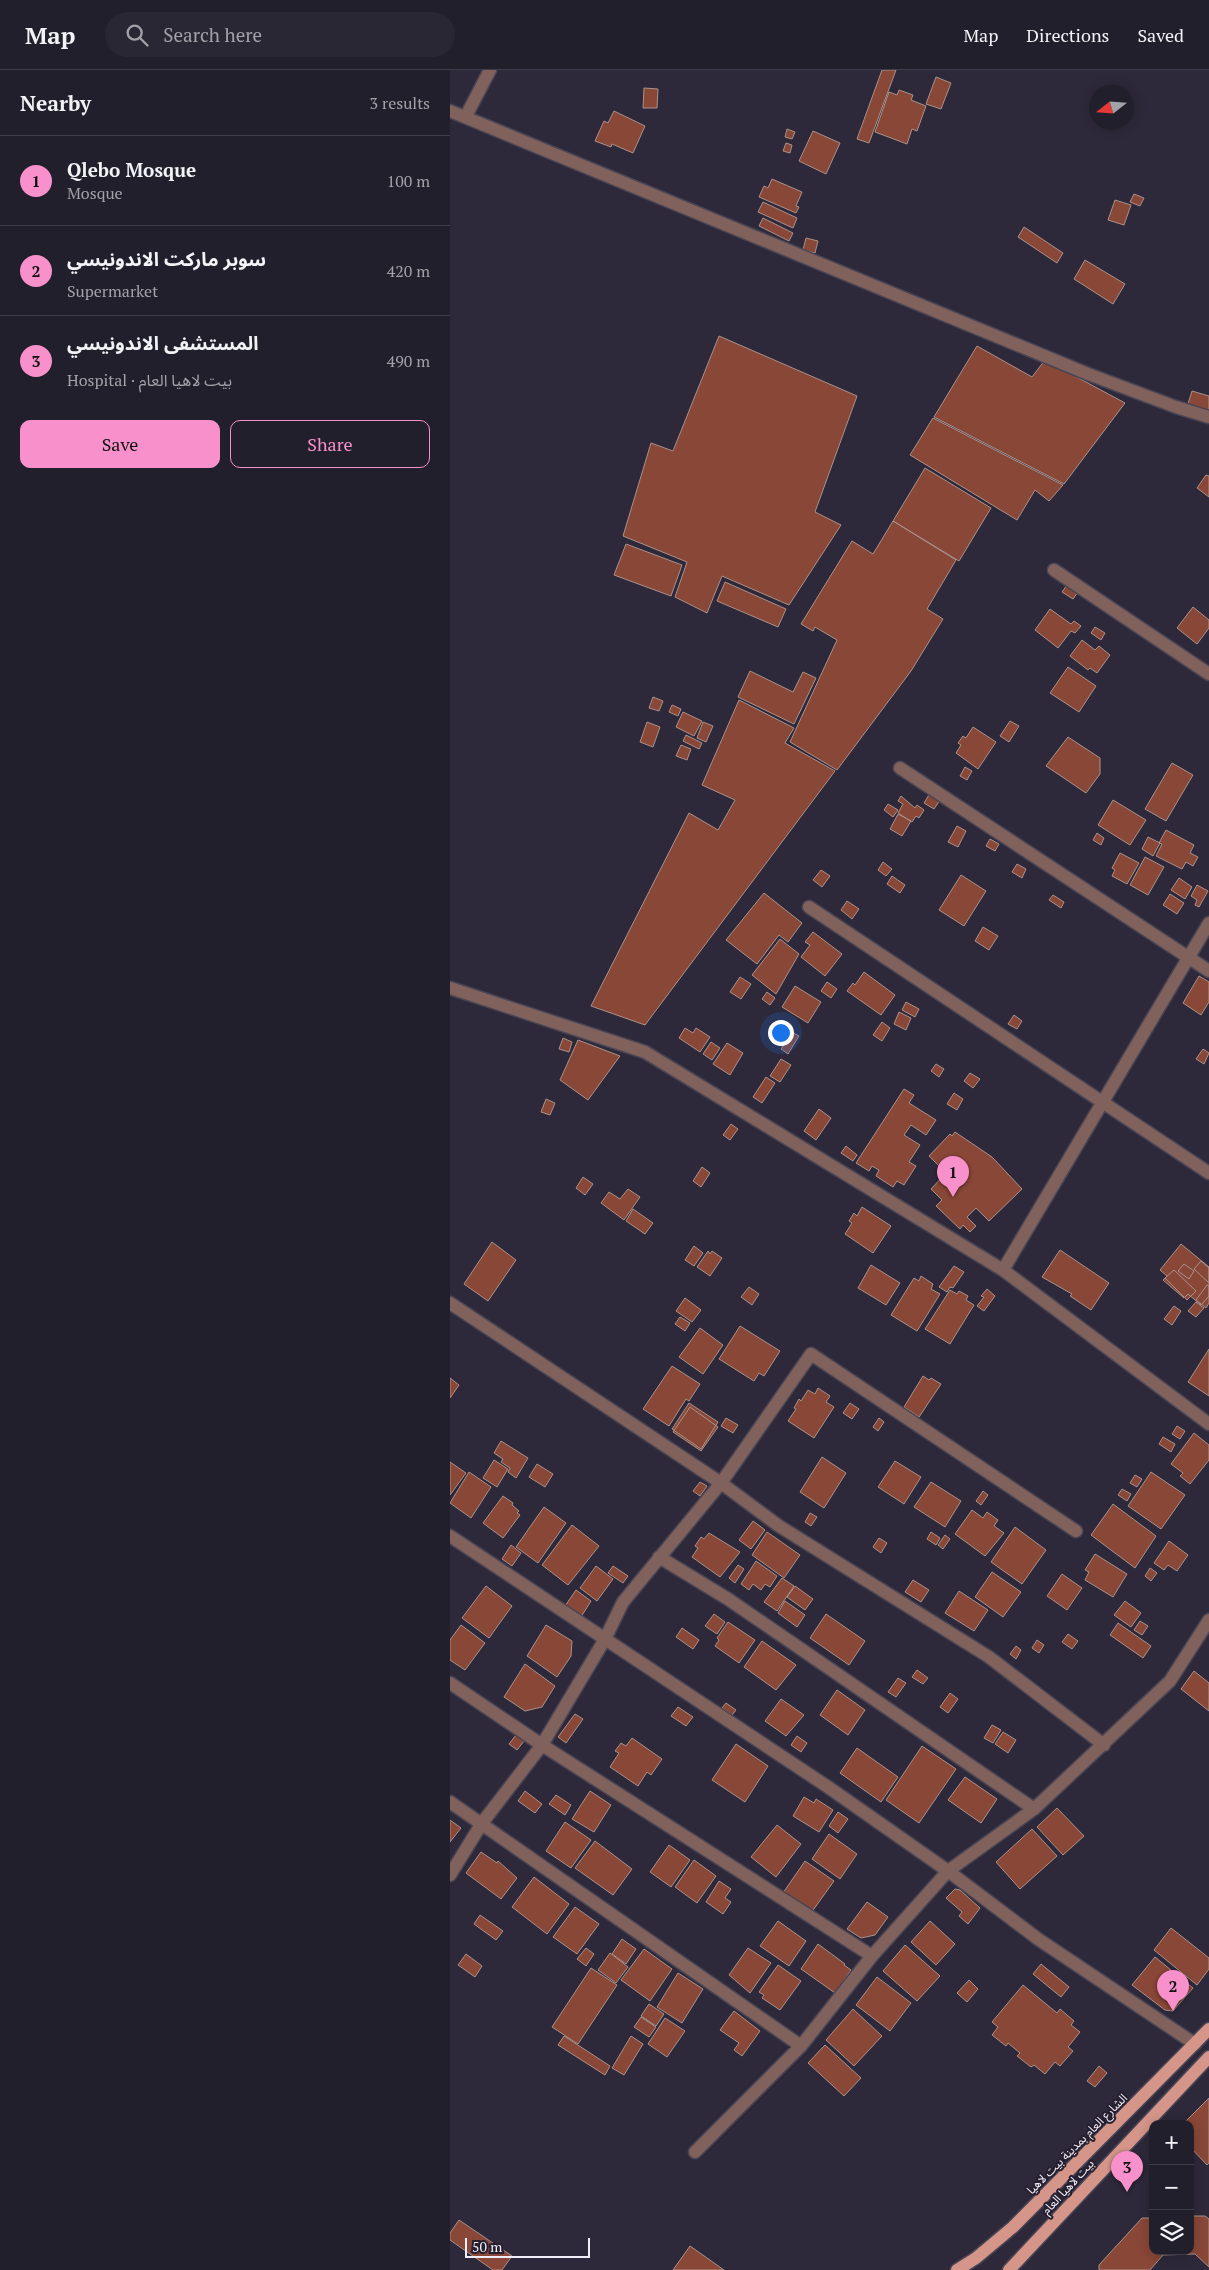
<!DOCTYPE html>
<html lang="en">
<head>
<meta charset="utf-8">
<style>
	:root { --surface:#221f2c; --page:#2a2734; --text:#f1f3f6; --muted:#a2a2a9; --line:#3f3d48; --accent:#f890cb }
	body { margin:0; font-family:"PT Serif","Noto Sans Arabic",serif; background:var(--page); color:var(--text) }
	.controls { position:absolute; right:15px; bottom:15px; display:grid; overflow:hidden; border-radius:10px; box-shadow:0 2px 12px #0003 }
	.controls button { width:45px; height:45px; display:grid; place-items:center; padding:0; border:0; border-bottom:1px solid var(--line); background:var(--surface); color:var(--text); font:25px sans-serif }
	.compass { position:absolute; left:639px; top:15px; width:45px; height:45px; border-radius:50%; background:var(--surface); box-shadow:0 2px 12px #0003; rotate:253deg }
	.scale { position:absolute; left:15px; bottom:12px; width:125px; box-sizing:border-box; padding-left:5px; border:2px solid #f2eefa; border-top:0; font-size:14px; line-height:18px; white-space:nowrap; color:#f2eefa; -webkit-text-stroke:4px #251f2f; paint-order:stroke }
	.you { position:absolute; left:330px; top:962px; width:18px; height:18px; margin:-12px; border:4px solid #fff; border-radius:50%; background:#1a73e8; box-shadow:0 0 0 8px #1a73e833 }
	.badge { display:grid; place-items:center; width:32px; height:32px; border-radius:50%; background:var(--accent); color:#111; font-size:16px; font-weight:700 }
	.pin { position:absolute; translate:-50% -41px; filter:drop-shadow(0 1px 2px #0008) }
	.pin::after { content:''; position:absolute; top:26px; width:18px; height:15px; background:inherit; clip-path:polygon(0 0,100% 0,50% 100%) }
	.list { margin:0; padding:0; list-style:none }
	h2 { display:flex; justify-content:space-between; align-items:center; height:65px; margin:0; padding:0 20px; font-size:21px }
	h2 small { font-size:16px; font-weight:400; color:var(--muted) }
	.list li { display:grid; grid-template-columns:32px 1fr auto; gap:15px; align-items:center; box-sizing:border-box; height:90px; padding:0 20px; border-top:1px solid var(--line) }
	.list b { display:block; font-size:19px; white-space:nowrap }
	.list p { margin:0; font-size:16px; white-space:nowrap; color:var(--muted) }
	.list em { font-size:16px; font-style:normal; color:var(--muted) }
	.actions { display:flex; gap:10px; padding:15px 20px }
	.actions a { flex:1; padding:11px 0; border:1px solid var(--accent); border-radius:10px; text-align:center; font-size:18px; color:var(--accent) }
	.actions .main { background:var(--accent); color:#111 }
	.icon { flex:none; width:28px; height:28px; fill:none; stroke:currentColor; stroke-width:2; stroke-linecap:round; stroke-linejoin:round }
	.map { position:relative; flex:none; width:759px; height:2200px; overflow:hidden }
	header { display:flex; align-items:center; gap:30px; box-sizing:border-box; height:70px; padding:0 25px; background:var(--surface); border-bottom:1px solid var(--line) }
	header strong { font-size:24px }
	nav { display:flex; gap:28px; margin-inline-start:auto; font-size:18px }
	.search { width:350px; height:45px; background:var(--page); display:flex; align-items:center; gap:12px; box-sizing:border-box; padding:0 18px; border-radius:28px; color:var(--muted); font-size:19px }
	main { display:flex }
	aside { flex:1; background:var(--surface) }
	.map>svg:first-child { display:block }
	.building { fill:#894737; stroke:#aa928b }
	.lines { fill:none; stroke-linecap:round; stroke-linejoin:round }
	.minor-casing { stroke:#494555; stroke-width:15 }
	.major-casing { stroke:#494555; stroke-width:15 }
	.minor { stroke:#81615b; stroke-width:12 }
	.major { stroke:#d59588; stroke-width:12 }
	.labels { text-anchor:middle; stroke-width:4; stroke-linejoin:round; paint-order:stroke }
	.street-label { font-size:12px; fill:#f2eefa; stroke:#251f2f }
</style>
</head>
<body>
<header>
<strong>Map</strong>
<div class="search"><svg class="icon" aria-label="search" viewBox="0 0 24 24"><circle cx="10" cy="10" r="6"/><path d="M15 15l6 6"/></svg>Search here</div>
<nav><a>Map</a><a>Directions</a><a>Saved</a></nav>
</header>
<main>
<aside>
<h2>Nearby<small>3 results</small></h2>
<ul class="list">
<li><span class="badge">1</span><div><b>Qlebo Mosque</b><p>Mosque</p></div><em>100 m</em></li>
<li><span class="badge">2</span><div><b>سوبر ماركت الاندونيسي</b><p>Supermarket</p></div><em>420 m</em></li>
<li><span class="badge">3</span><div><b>المستشفى الاندونيسي</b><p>Hospital · بيت لاهيا العام</p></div><em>490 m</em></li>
</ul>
<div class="actions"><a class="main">Save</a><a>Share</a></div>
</aside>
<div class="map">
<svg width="759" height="2200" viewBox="0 0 759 2200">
	<rect width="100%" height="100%" fill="#2e293a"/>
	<!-- building -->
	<path class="building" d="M432,0H446L419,73L407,69Z
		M486,7L501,13L491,39L476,34Z
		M194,18L208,19L207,38H193Z
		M449,20L463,25L461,30L476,36L467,61L462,59L457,74L425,62L439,22L447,25Z
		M164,41L195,56L183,83L162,74L161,77L145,71L154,51L158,53Z
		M337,59L345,62L342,69L335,67Z
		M363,61L390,73L376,104L349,91Z
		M336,73L342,75L340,83L333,81Z
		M322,109L352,122L346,136L349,137L346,143L309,127L314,116L318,118Z
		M684,124L694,128L690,136L680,132Z
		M665,130L681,135L674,155L658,150Z
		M313,132L347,148L343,158L308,142Z
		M313,148L343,163L339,171L309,156Z
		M574,157L613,183L607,193L568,167Z
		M356,168L368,171L365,183L353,180Z
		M635,190L675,214L663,234L624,209Z
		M269,266L407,326L365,442L391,455L339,535L272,506L257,543L225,527L237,492L173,466L201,373L223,381Z
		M527,276L582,307L595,290L675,333L614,414L484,347Z
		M742,321L759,326V344L737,337Z
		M483,348L613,415L599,431L585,420L567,450L460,385Z
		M475,398L541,438L509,491L443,451Z
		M756,405L759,406V427L747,418Z
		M443,451L506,490L477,539L493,549L461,601L387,700L340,672L387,570L365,557L363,561L351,554L402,471L423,484Z
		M176,474L232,495L221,526L164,505Z
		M275,512L336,539L328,557L267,531Z
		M617,515L628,522L623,529L612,522Z
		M743,537L759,550V558L747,574L727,558Z
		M600,539L621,554L624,551L631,556L625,563L621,561L608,578L585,560Z
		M645,557L655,563L651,570L641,563Z
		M632,570L645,580L649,576L660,585L647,603L640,598L638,600L620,586Z
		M618,597L646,616L629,642L600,623Z
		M300,601L343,622L353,602L366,608L344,654L288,627Z
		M203,627L213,631L209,641L199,638Z
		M289,630L344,658L335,673L385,701L195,955L141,936L239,743L268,760L285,730L252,715Z
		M222,635L231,639L228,646L219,642Z
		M233,642L252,651L244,666L226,657Z
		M560,651L569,656L559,672L550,666Z
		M197,652L210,657L203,677L190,672Z
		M253,652L263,656L256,672L247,668Z
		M523,657L546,672L528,699L506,683L511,675L508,673L513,666L516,668Z
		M236,665L252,673L249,679L233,671Z
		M618,667L650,688V704L636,723L596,696Z
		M231,675L241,679L237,690L226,686Z
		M722,693L743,705L716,751L695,739Z
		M515,697L522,701L517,710L510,706Z
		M480,723L490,730L484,739L474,733Z
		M451,726L465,738L467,735L474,740L469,748L466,746L462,752L448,743L453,734L448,731Z
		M663,730L696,750L680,775L648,755Z
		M438,734L448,740L443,747L434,740Z
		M448,744L461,751L452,766L440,759Z
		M507,756L516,761L508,777L498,772Z
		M716,760L744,775L740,783L748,787L743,796L736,792L732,799L706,786L712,774L709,773Z
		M647,763L654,768L651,775L643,770Z
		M698,767L710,773L703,786L692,779Z
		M540,769L549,774L545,781L536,776Z
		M670,783L689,793L677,814L662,806L665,800L662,798Z
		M695,787L714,797L698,825L680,815Z
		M433,792L442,799L436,806L428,800Z
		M567,794L576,799L572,808L562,802Z
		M371,800L380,806L372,817L363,810Z
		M511,805L536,821L514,856L489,840Z
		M442,806L455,815L450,823L437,814Z
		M729,808L742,817L735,829L721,820Z
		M747,815L758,821L749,837L745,835L747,830L741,826Z
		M314,823L352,853L338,872L329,865L307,894L276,870Z
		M720,824L734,833L727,844L713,835Z
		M603,825L614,832L611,838L599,830Z
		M397,831L409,839L402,849L391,840Z
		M533,857L548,866L539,880L525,871Z
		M363,862L392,884L375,906L351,887L360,875L355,872Z
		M330,869L349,884L326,924L302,905Z
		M414,902L445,925L431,945L397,921L403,913L405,915Z
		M749,906L759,912V932L751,945L733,933Z
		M290,907L301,914L291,929L280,922Z
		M377,912L387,919L381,928L371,921Z
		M345,916L371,932L358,953L332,937Z
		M317,922L325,928L320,935L312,929Z
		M456,932L469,939L465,947L452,940Z
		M449,942L461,948L456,960L444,954Z
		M564,945L572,951L567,959L558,954Z
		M432,952L440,958L432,971L423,965Z
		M235,958L243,963L246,958L260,967L250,982L229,968Z
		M342,962L349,966L338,984L331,979Z
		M113,968L122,972L119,982L109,979Z
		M128,970L170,986L138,1030L110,1010Z
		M261,972L270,978L262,990L253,984Z
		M277,973L293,983L280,1005L263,994Z
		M753,979L759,983L754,994L746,989Z
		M331,989L341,995L330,1012L320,1006Z
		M486,994L494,999L489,1007L481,1001Z
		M520,1003L530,1009L523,1018L514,1011Z
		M316,1007L325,1013L312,1033L303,1027Z
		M454,1019L464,1025L459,1033L486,1050L476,1065L461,1055L454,1065L470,1075L459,1092L466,1096L454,1115L447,1111L443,1117L426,1106L429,1100L422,1096L419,1101L406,1093Z
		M504,1023L513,1029L507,1040L497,1034Z
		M96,1029L105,1033L100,1045L91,1042Z
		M369,1039L381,1048L366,1070L354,1061Z
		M281,1054L288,1059L280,1070L273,1065Z
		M505,1062L542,1087L572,1119L539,1151L526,1138L517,1147L526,1156L520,1162L513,1155L510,1159L486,1136L492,1130L481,1119L496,1103L479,1086L500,1064L502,1066Z
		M396,1076L407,1085L403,1091L391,1083Z
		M252,1097L260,1103L251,1117L243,1111Z
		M133,1107L143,1114L135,1125L126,1118Z
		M178,1119L190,1127L174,1150L151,1133L159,1122L170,1129Z
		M412,1137L441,1156L423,1183L395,1164L402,1153L399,1151L404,1143L407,1146Z
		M183,1139L203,1153L195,1164L176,1151Z
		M42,1172L66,1190L38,1231L14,1214Z
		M731,1174L759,1197V1226L751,1235L738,1224L734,1228L713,1210L717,1206L710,1200Z
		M244,1176L253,1183L244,1196L235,1190Z
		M610,1180L659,1213L641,1240L620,1226L622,1224L592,1207Z
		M258,1181L260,1184L262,1181L272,1188L260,1206L247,1197Z
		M751,1191L759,1198V1213L744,1199Z
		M734,1194L744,1201L739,1209L728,1201Z
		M421,1195L450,1213L436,1235L408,1218Z
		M504,1196L514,1202L503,1218L500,1217L497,1222L489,1217Z
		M724,1200L746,1221L737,1230L715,1208Z
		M471,1206L483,1214L481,1219L490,1224L467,1261L441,1245L464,1208L469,1211Z
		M757,1215L759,1216V1233L756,1238L746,1230Z
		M299,1217L309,1224L302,1235L291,1227Z
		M537,1219L545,1226L534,1241L527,1236L534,1227L531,1226Z
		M500,1220L507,1224L509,1221L518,1226L516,1230L524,1235L500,1274L475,1259Z
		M235,1228L251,1240L242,1252L226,1241Z
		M746,1232L754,1238L746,1247L738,1241Z
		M724,1236L731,1241L722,1255L714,1249Z
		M230,1247L240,1253L235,1261L225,1254Z
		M290,1256L330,1281L314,1306L309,1303L304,1311L269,1289Z
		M250,1258L273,1275L253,1304L229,1287Z
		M759,1279V1326L738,1312Z
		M222,1296L250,1314L239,1331L236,1329L219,1356L193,1339Z
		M473,1306L479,1310L481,1308L491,1314L469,1347L454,1337Z
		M0,1308L9,1315L0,1328Z
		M368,1318L380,1326L376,1332L384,1337L364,1368L338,1351L346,1339L344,1338L349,1329L351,1331L358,1320L365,1324Z
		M239,1333L268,1352L251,1379L222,1359Z
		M400,1333L409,1339L402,1349L393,1343Z
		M240,1337L268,1357L251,1381L223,1362Z
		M276,1348L288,1355L283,1363L271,1356Z
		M429,1348L434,1352L428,1361L423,1357Z
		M727,1356L735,1361L730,1369L722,1364Z
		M744,1363L759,1375V1390L740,1414L730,1406L733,1403L721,1394Z
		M713,1367L725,1374L721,1382L709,1374Z
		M51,1371L78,1388L66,1408L58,1402L60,1398L51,1392L53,1389L44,1383Z
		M372,1387L396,1403L374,1438L350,1422Z
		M44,1390L58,1399L47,1417L33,1408Z
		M445,1391L471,1407L454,1434L428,1417Z
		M0,1392L16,1403L0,1425Z
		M87,1394L103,1404L95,1417L79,1407Z
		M19,1402L41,1417L21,1448L0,1433Z
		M701,1402L735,1425L711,1459L678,1436Z
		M685,1405L692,1409L687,1417L680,1413Z
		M250,1412L257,1416L250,1426L243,1421Z
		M481,1412L511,1431L495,1457L464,1437Z
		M672,1419L681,1424L677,1431L668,1425Z
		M533,1421L538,1425L531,1435L526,1431Z
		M53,1426L63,1433L62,1435L69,1441L67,1443L70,1445L53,1468L33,1453Z
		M663,1434L706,1466L685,1498L641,1465Z
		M94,1437L116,1453L88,1493L66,1477Z
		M522,1440L533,1448L537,1442L548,1450L544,1456L554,1463L535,1486L505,1464Z
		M360,1443L367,1447L361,1456L355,1452Z
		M303,1451L315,1460L301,1479L289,1470Z
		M122,1455L149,1476L118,1515L92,1495Z
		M565,1457L596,1480L572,1514L541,1492Z
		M317,1462L350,1485L334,1508L302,1485Z
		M481,1462L490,1468L486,1475L477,1469Z
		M259,1463L290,1482L270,1507L242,1487L248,1478L245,1476L251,1467L254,1469Z
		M495,1465L500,1469L493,1479L488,1475Z
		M429,1468L437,1473L431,1483L423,1477Z
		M719,1471L738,1485L727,1501L718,1495L714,1500L704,1493Z
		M61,1475L71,1483L62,1496L52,1489Z
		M645,1484L677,1504L663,1527L635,1510L639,1502L635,1500Z
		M306,1491L327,1506L320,1517L315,1514L311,1520L303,1514L299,1520L291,1514Z
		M288,1495L294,1499L285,1513L279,1508Z
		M146,1496L163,1509L147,1531L130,1518Z
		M163,1496L178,1506L173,1513L158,1503Z
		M700,1498L707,1503L701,1511L695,1506Z
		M542,1502L571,1522L553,1547L525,1527Z
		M612,1504L632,1518L617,1540L597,1526Z
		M332,1508L344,1516L327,1541L314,1532Z
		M463,1510L479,1520L471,1532L455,1522Z
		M36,1516L62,1536L39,1568L12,1548Z
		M345,1516L363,1529L355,1540L337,1527Z
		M126,1520L141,1531L131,1547L115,1536Z
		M509,1521L538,1540L524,1561L495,1543Z
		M335,1531L355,1545L347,1557L328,1543Z
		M675,1531L691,1543L681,1557L664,1545Z
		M264,1544L275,1552L267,1564L255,1556Z
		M376,1544L415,1571L399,1595L360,1568Z
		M690,1551L698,1556L692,1565L684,1560Z
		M278,1552L305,1570L289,1593L265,1576L269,1570L267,1568Z
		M668,1553L701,1576L693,1588L660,1565Z
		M11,1555L35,1573L15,1600L0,1590V1570Z
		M96,1555L122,1571L121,1586L107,1607L77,1586Z
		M232,1558L249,1570L243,1579L226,1567Z
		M618,1564L628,1571L622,1579L612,1572Z
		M587,1570L594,1575L589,1583L582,1578Z
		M312,1571L346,1595L326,1620L294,1597Z
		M566,1576L571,1580L566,1589L560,1584Z
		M75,1594L105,1616L92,1637L75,1641L54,1627Z
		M467,1600L478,1608L473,1614L462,1607Z
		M744,1601L759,1613V1641L731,1619Z
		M448,1608L456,1613L446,1627L438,1622Z
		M387,1620L415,1640L398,1665L370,1645Z
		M500,1623L508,1629L498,1643L490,1637Z
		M331,1629L354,1645L336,1666L315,1651Z
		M276,1633L286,1640L282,1645L272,1638Z
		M228,1637L243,1647L236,1656L221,1646Z
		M125,1644L133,1649L116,1673L108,1667Z
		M542,1655L551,1660L543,1673L534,1668Z
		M553,1662L566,1670L558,1683L545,1674Z
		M66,1665L74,1671L67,1680L59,1674Z
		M347,1666L357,1673L351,1682L341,1675Z
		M182,1668L212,1689L201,1705L197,1702L188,1716L160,1697L169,1683L165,1681L171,1673L176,1676Z
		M286,1674L318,1696L295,1732L262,1710Z
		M472,1676L506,1699L469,1753L436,1730Z
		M407,1678L448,1707L431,1732L390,1703Z
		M515,1707L547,1729L531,1753L498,1730Z
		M75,1721L92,1734L85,1743L68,1731Z
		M140,1721L161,1735L144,1762L122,1749Z
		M106,1725L121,1735L115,1745L99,1734Z
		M354,1727L364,1733L366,1729L383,1740L369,1762L343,1746Z
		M607,1738L634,1766L613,1785L587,1757Z
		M388,1742L398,1749L388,1763L379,1756Z
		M0,1750L11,1758L0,1772Z
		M115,1752L141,1770L121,1798L96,1781Z
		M327,1755L351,1774L326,1807L301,1787Z
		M582,1759L607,1786L570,1819L546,1792Z
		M379,1764L407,1784L390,1809L362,1789Z
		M145,1771L182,1799L163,1825L125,1798Z
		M219,1775L240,1790L221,1817L200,1802Z
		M31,1782L47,1793L48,1791L67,1808L51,1829L16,1803Z
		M244,1790L266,1806L247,1833L225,1817Z
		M355,1791L384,1811L361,1843L333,1823Z
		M84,1807L119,1834L97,1864L62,1837Z
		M269,1811L281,1819L275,1828L281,1832L273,1844L256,1832Z
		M505,1819L510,1820L530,1838L518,1854L509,1846L512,1842L496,1828Z
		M417,1832L438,1847L425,1865L411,1868L397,1859Z
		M125,1837L149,1854L127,1884L103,1867Z
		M30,1845L53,1861L46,1870L24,1854Z
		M328,1851L356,1871L339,1896L310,1876Z
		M480,1851L505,1874L486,1895L461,1872Z
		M721,1858L759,1888V1899L747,1915L704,1880Z
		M172,1869L186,1879L176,1894L162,1884Z
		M368,1874L395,1894L394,1895L401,1900L385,1923L351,1899Z
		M455,1875L490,1906L467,1931L433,1901Z
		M136,1878L144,1884L136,1896L127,1889Z
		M298,1878L321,1893L300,1923L279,1905Z
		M194,1879L222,1899L200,1931L171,1910Z
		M160,1883L178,1897L166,1913L148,1900Z
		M16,1884L32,1896L25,1907L8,1895Z
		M705,1887L743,1918L723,1941L715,1940L682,1915Z
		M591,1894L619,1917L611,1927L583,1904Z
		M328,1895L351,1911L330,1940L312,1928L314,1925L309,1922Z
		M141,1898L167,1915L128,1974L102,1957Z
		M228,1903L253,1919L232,1953L207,1937Z
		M427,1907L461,1933L440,1961L406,1935Z
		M519,1910L528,1919L517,1932L507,1923Z
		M573,1915L607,1943L610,1939L624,1951L621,1955L630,1962L618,1977L623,1981L610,1996L605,1992L595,2004L584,1995L581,1997L567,1986L570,1983L558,1973L556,1976L542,1965L548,1957L542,1952Z
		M199,1934L214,1944L206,1956L191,1946Z
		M403,1939L432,1966L404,1996L376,1970Z
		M284,1941L310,1961L292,1986L284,1980L289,1973L270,1960Z
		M191,1947L206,1957L199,1967L184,1957Z
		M215,1948L235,1961L217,1987L198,1974Z
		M114,1966L160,1996L155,2005L108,1975Z
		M181,1966L193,1974L174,2005L162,1998Z
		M375,1975L411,2008L394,2026L358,1993Z
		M649,1996L657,2003L645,2017L637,2011Z
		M759,2028V2093L757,2095L740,2077V2054H733Z
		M740,2146H755L759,2149V2197L745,2184L713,2185L700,2200H649V2195L692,2148H703V2181H740Z
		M9,2150L62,2186L52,2200H43L0,2170V2163Z
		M240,2176L274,2200H223Z"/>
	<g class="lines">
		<!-- minor casing -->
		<g class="minor-casing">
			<path id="minor" d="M0,41L638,304L726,337L759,347
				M16,46L40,0
				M604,500L759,604
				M450,698L759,901
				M359,837L759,1103
				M0,918L195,982L553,1200L759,1354
				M553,1200L759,853
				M0,1233L271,1413L329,1456L539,1587L654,1675
				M0,1466L378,1717L498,1801L588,1869L745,1974
				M209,1487L278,1529L584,1739
				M0,1613L92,1675L422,1886L498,1801L584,1739L720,1611L759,1550
				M0,1732L351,1976
				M0,1805L32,1753L92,1675L155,1569L173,1532L271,1413L361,1284L626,1461
				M245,2082L351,1976L422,1886"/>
		</g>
		<!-- major casing -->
		<g class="major-casing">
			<path id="major" d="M507,2200L526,2188L563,2157L759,1959
				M559,2200L759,1987"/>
		</g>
		<!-- minor -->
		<use href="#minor" class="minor"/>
		<!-- major -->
		<use href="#major" class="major"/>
	</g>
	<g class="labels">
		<!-- street labels -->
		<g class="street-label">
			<text transform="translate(627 2074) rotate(-45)" y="4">الشارع العام بمدينة بيت لاهيا</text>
			<text transform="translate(618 2117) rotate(-47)" y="4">بيت لاهيا العام</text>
		</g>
	</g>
</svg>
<div class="controls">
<button>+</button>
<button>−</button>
<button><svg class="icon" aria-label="layers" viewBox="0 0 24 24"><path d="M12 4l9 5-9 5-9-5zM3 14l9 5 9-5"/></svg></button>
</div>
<svg class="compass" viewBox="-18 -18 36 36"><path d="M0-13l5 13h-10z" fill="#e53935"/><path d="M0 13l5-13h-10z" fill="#a2a2a9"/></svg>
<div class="scale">50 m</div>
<div class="you"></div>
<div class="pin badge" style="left:503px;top:1127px">1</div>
<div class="pin badge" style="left:723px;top:1941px">2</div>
<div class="pin badge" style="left:677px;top:2122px">3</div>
</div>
</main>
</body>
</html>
